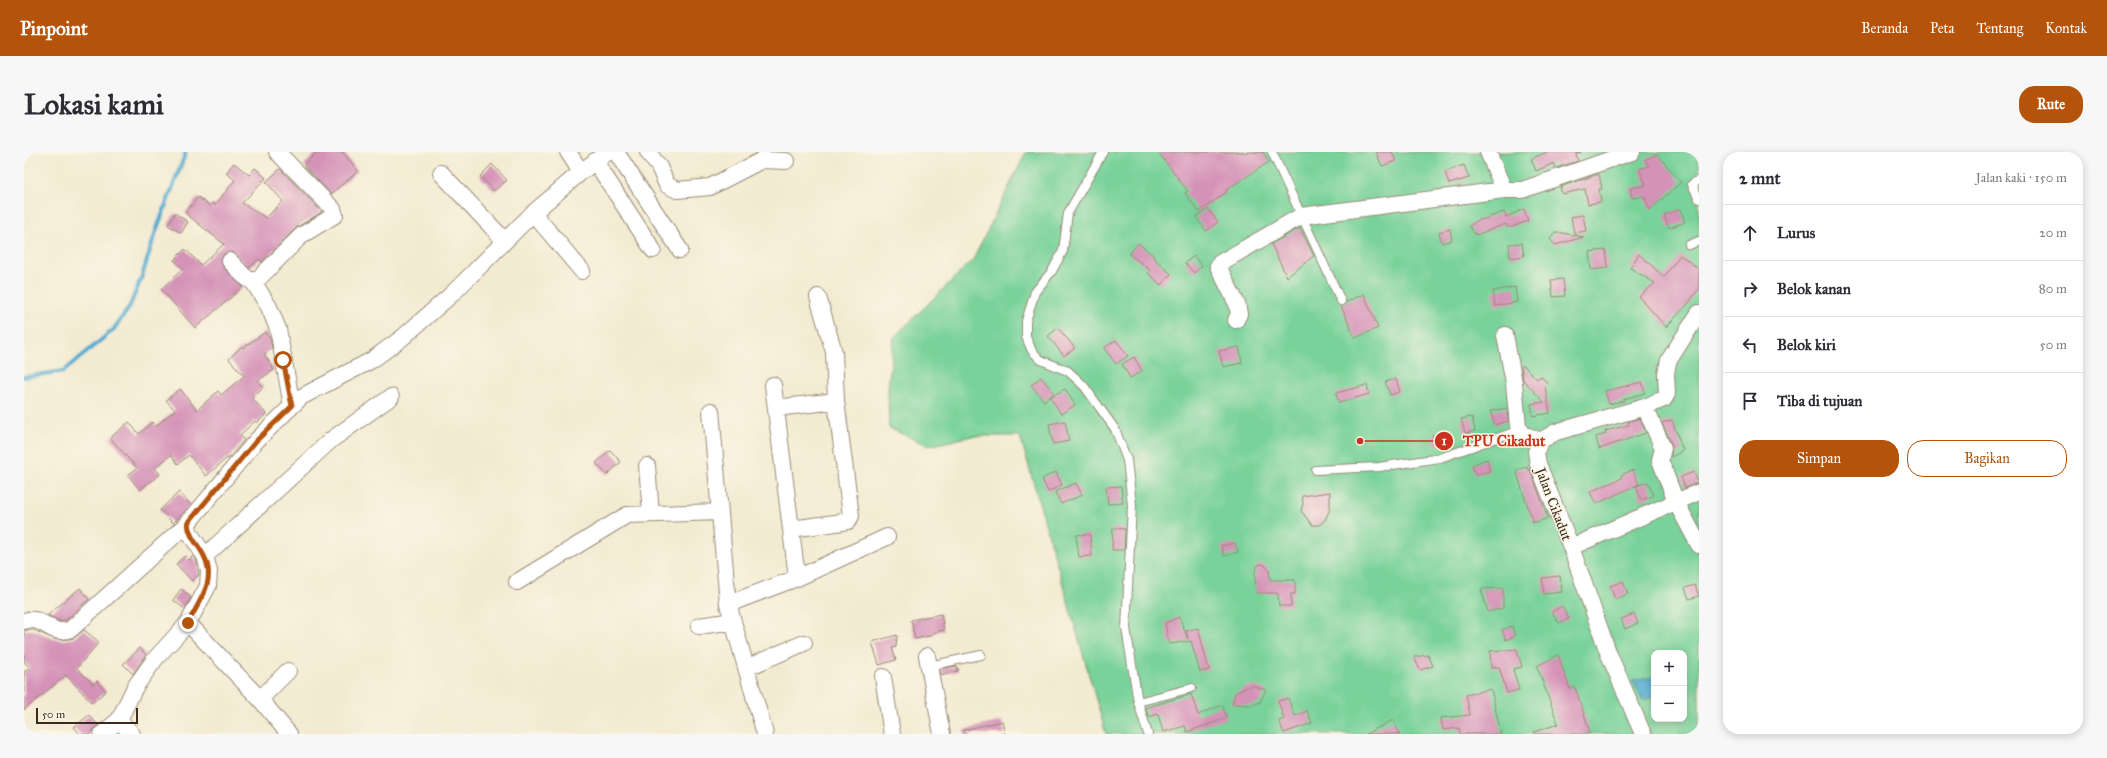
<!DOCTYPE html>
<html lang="id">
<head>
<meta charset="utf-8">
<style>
	:root { --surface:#fff; --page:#f7f7f7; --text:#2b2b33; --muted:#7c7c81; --line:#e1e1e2; --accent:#b45309 }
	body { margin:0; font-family:"IM FELL Great Primer",serif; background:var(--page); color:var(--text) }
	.controls { position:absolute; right:12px; bottom:12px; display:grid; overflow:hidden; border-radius:8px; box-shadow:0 2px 10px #0003 }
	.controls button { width:36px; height:36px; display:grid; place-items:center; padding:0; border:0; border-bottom:1px solid var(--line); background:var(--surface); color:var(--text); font:20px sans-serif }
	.scale { position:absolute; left:12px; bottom:10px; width:102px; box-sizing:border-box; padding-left:4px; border:2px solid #3b2a1e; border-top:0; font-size:11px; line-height:14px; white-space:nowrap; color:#3b2a1e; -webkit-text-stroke:3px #fcf5e5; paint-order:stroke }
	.stop { position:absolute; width:12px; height:12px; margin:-9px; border:3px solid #b45309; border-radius:50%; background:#fff }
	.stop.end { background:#b45309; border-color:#fff; box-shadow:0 1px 4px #0008 }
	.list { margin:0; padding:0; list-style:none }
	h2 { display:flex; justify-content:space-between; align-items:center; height:52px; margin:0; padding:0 16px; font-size:17px }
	h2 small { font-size:13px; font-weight:400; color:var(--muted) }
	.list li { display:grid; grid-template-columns:26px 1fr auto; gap:12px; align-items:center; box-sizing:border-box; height:56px; padding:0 16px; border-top:1px solid var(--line) }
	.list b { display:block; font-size:15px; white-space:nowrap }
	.list em { font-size:13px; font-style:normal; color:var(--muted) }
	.actions { display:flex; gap:8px; padding:12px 16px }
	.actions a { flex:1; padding:9px 0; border:1px solid var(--accent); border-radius:16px; text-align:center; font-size:14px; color:var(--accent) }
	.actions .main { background:var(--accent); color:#fff }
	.icon { flex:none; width:22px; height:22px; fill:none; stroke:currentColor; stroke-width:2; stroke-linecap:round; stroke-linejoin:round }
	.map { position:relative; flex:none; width:1675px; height:582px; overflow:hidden; border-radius:16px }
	header { display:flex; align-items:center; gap:24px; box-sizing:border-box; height:56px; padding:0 20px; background:var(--accent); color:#fff }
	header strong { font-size:19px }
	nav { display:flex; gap:22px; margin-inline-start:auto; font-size:14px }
	.intro { display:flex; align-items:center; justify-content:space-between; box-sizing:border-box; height:96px; padding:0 24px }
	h1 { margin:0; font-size:28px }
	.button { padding:10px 18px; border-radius:16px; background:var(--accent); color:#fff; font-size:14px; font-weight:700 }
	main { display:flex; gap:24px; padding:0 24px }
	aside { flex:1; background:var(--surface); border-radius:16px; box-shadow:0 2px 10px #0003 }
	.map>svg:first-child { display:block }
	.green { fill:#78d299; stroke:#5a7e5c; fill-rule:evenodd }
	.water { fill:#53acd1; stroke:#476b78 }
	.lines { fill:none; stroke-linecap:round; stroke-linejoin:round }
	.stream { stroke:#53acd1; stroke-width:4 }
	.building { fill:#d492b7 }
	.service-casing { stroke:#978a78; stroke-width:10 }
	.minor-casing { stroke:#978a78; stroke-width:18 }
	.service { stroke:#fff; stroke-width:8 }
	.minor { stroke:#fff; stroke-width:16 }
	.route { stroke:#b45309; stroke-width:5 }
	.labels { text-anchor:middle; stroke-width:3; stroke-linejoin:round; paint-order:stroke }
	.street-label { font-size:14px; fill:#3b2a1e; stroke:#fcf5e5 }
	.leader { fill:none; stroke:#c8321e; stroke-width:1.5 }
	.callout-dot { fill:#c8321e; stroke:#fcf5e5; stroke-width:1.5 }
	.mark-label { font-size:12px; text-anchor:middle; font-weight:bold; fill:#fff }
	.callout-label { font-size:15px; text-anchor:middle; font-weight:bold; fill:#c8321e; stroke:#fcf5e5; stroke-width:3; stroke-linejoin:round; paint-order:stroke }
</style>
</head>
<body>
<header>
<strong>Pinpoint</strong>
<nav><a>Beranda</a><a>Peta</a><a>Tentang</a><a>Kontak</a></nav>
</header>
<div class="intro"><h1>Lokasi kami</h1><a class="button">Rute</a></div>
<main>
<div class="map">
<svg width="1675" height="582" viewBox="0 0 1675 582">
	<rect width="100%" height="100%" fill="#fcf5e5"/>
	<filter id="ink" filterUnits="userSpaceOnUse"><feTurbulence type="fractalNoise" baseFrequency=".025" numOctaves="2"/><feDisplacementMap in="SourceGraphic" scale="8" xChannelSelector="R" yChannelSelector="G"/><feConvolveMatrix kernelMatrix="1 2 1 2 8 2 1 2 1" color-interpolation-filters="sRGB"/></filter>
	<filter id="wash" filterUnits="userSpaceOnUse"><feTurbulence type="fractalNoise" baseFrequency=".012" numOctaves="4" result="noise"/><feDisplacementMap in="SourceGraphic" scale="16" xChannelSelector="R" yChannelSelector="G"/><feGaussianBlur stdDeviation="0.9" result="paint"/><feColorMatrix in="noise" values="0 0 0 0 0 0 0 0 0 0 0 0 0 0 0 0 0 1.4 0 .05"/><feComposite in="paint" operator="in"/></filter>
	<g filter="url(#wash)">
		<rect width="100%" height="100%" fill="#f3ebd1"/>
		<!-- green -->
		<path class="green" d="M1002,0H1675V582H1082L996,284H948L905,294L865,276L864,235L870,185L949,108ZM1630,501H1660V567H1630Z"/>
		<!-- water -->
		<path class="water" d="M1630,525V545L1619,548L1609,529Z"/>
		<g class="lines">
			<!-- stream -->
			<path class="stream" d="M0,225L40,219L89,178L105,156L118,124L132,79L162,0"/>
		</g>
		<g id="blocks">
			<!-- building -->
			<path class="building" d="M293,0H319L334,19L307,42L280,13Z
				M1134,0H1239L1245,10L1202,38L1203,40L1175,60L1161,41L1164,39Z
				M1352,0H1368L1372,9L1358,14Z
				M1523,0H1557L1552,2L1554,9L1532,16L1530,11L1512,19L1507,7Z
				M1633,2L1657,30L1626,58L1620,44L1608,46L1606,36L1622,33L1615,17L1625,14L1621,8Z
				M210,11L225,23L231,16L242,26L218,51L242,66L259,49L242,30L256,17L298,60L273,75L238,110L235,107L225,116L209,100L200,102L197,107L199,115L219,135L171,176L137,137L159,117L150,108L161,97L177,113L200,92L161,61L174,45L186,54L188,51L191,53L211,28L202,21Z
				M468,12L483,28L470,39L456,24Z
				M1440,13L1445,26L1425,32L1421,20Z
				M1575,22L1578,37H1575L1577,50L1564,52L1561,37L1538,42L1536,35Z
				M1184,57L1194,70L1182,79L1172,65Z
				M1500,57L1504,69L1488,75H1483L1482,72L1452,83L1445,74L1456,67L1457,68L1480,60L1482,65Z
				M1656,57L1661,70L1645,76L1640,63Z
				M151,61L164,70L157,81L144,73Z
				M1559,63L1562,79L1550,81L1547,65Z
				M1276,76L1290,104L1263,125L1247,92Z
				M1426,77L1428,88L1418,91L1415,80Z
				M1531,80H1533L1560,85L1531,93L1526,87Z
				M1114,91L1130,104L1129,105L1147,122L1137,133L1124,121L1126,118L1105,102Z
				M1498,91L1500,104L1486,106L1485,92Z
				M1582,98L1584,116L1567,118L1565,100Z
				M1615,102L1640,125L1656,103L1675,117V137L1663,153L1642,175L1615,145L1631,131L1606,116Z
				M1170,104L1178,114L1170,121L1161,111Z
				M1539,127L1541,144L1529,145L1527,128Z
				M1491,135L1493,150L1471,154L1469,139Z
				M1340,142L1354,176L1331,186L1317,154L1322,150Z
				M1034,176L1051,196L1040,204L1024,184Z
				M241,180L246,186L248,196L240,202L250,218L233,229L239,235L228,246L242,262L233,271L231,269L216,283L220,288L204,307L203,306L182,324L165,303L154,312L147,303L131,316L136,322L116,338L104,323L113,316L86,286L105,270L115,282L128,270L132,274L151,258L142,248L156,237L173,258L194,239L197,243L220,224L205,207L218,194L219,196Z
				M1092,188L1104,204L1092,212L1080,196Z
				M1215,195L1218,211L1199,215L1195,199Z
				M1110,205L1118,219L1106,226L1098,212Z
				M1499,213L1513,227L1517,224L1524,232L1521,234L1526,261L1509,264L1507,252L1520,250L1499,228L1497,215Z
				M1017,225L1030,241L1020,249L1007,233Z
				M1372,227L1376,240L1366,243L1361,230Z
				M1618,230L1621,241L1600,247V249L1585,252L1584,249L1581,239Z
				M1343,233L1345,242L1315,251L1312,241Z
				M1041,237L1051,253L1037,262L1026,245Z
				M1483,256L1484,269L1471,273L1466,259Z
				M1448,265L1451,279L1441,281L1437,267Z
				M1616,266L1622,281L1575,297L1572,285L1582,282L1581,279L1605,273L1604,270Z
				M1648,268L1659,299L1647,305L1648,293L1638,271Z
				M1041,269L1045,289L1029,292L1025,272Z
				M1419,279L1423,288L1413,294L1408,284Z
				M586,298L597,310L583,323L572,311Z
				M1463,307L1466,319L1451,323L1448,313Z
				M1503,315L1504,318L1506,317L1524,366L1509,371L1492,318Z
				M1609,318L1615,332L1572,352L1566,340L1598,326L1597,323Z
				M1032,320L1038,333L1024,340L1018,327Z
				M1670,320L1674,331L1661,336L1657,325Z
				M1624,330L1629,344L1617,348L1612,334Z
				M1052,331L1058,343L1037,352L1031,340Z
				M1097,334L1099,351L1084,352L1082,335Z
				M155,340L167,353L149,371L136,358Z
				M1306,340V357L1301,368L1295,373H1288L1277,359L1279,351L1278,344Z
				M1089,376L1101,377L1100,398H1088Z
				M1066,382L1068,404L1055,405L1052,383Z
				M1211,391L1214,400L1200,404L1197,394Z
				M161,404L165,408L169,404L172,408L175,423L168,429L152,412Z
				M1235,412H1239L1245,417L1246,428H1271V442H1267V454H1255L1254,442L1252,441H1232L1231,419Z
				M1536,424L1538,440L1520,442L1518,426Z
				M1599,429L1604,442L1591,447L1586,434Z
				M1671,433L1675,444L1665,447L1661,436Z
				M56,436L65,447L42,468L36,469L24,463Z
				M1479,436V456L1464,460L1457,437Z
				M157,437L167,445L161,457L149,448Z
				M1538,454L1545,467L1535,471L1528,460Z
				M917,462L920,478L908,481L909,483L891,487L887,468Z
				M1610,462L1614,471L1601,477L1597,467Z
				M1155,465L1164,487L1162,479L1174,476L1185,518L1176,520L1167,489L1145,492L1141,471Z
				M1488,474L1491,484L1482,488L1478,478Z
				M2,478H10L30,487L39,488L50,486L60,478L75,490L53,516L69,532L73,529L82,539L68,551L42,523L0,558V520L6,515L0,510V480Z
				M873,483L872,495L868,496L872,508L855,513L848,490Z
				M116,496L122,503L109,522L99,512Z
				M1493,497L1498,515L1489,517L1495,538L1483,541L1475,515L1467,516L1466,499Z
				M1404,503L1409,514L1396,518L1390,505Z
				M1534,503L1546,537L1551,535L1566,580L1559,582H1511L1510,580L1534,572L1513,514Z
				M933,514L934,519L916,523L915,517Z
				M1225,534H1230L1242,538L1236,550L1228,553L1208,552L1211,541Z
				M1467,537L1477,582H1436L1435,576L1419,578L1417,566L1446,563L1442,543Z
				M1167,542L1174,563L1198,553L1203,566L1163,580L1161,574L1139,580L1134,562L1125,565L1121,556Z
				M1264,546L1271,564L1283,559L1288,571L1260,581L1255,569L1260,567L1254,549Z
				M65,563L74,573L66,582H56L50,575Z
				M1369,568L1376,582H1342Z
				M978,569L981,582H940V578Z"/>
		</g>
	</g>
	<g filter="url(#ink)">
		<use href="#blocks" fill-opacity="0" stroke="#978a78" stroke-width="1"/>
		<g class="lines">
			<!-- service casing -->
			<g class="service-casing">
				<path id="service" d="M1079,0L1044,61L1039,99L1028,119L1011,140L1002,169V185L1008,199L1017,208L1044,219L1060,234L1091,277L1103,308L1108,353L1102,476L1114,550L1124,582
					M1248,0L1317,149
					M1675,28L1668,32L1675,47
					M1665,93L1675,89
					M1292,318L1355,315L1416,306L1496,278
					M905,514L957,503
					M1114,550L1168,536"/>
			</g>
			<!-- minor casing -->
			<g class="minor-casing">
				<path id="minor" d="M544,0L557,20
					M592,0L656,98
					M624,0L635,15L643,33L653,38L686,35L738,8L762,9
					M1464,0L1480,38
					M571,9L629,98
					M417,21L481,89
					M509,61L558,119
					M206,109L220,124L230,131L245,155L254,177L268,254
					M230,131L278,83L311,63L309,57L253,0
					M794,145L810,200L812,249
					M1212,168L1215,162L1213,152L1194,114L1196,111L1277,64L1480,38H1498L1608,0
					M1481,183L1490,231L1494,274L1499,282L1516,289
					M749,233L773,426
					M1621,255L1639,296L1636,308L1652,350L1675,393
					M752,256L812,249L827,364L824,369L819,370L767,377
					M687,259L704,452L741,582
					M623,314L627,361
					M1547,395L1675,340
					M181,404L307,288L367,245
					M493,430L603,363L696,360
					M704,452L773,426L863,385
					M0,469C20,462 26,486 47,477L164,371
					M164,471L236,547L265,582
					M675,474L709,469
					M903,504L918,582
					M722,516L780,491
					M859,525L868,582
					M236,547L264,519
					M95,568L108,582
					M78,582L95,568L111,535L131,507L164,471L184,434L185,419L181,404L165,380L164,371L232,289L277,245L348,208L378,186L428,142L509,61L557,20L584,0
					M1619,582L1584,500L1547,395L1514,312L1512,300L1516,289L1532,280L1621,255L1640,247L1643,242L1642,221L1645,208L1675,161"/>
			</g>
			<!-- service -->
			<use href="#service" class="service"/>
			<!-- minor -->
			<use href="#minor" class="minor"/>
		</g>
	</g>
	<g class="lines" filter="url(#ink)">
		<!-- route -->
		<path class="route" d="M164,471C175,449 193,429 180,404C174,392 165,385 164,371L232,289L268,254L259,208"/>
	</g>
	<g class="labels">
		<!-- street labels -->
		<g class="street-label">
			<text transform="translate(1530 352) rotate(69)" y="5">Jalan Cikadut</text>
		</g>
	</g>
	<!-- callouts -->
	<path class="leader" d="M1336 289L1420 289"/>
	<g class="callout-dot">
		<circle cx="1336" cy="289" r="4"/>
		<circle cx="1420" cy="289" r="10"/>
	</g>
	<g class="mark-label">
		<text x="1420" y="293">1</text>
	</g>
	<g class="callout-label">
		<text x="1480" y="294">TPU Cikadut</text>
	</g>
</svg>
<div class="controls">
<button>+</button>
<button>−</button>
</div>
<div class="scale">50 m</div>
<div class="stop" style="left:259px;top:208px"></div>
<div class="stop end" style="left:164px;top:471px"></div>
</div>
<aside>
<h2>2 mnt<small>Jalan kaki · 150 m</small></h2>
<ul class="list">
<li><svg class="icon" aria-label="ahead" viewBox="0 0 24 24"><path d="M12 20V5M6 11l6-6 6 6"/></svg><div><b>Lurus</b></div><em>20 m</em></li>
<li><svg class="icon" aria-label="right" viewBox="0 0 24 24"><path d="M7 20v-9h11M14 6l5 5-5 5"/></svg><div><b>Belok kanan</b></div><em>80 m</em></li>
<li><svg class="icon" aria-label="left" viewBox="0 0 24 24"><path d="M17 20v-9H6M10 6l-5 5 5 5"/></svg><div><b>Belok kiri</b></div><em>50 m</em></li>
<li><svg class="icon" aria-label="arrive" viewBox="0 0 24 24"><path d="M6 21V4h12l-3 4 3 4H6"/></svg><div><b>Tiba di tujuan</b></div></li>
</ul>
<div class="actions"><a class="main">Simpan</a><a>Bagikan</a></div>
</aside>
</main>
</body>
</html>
